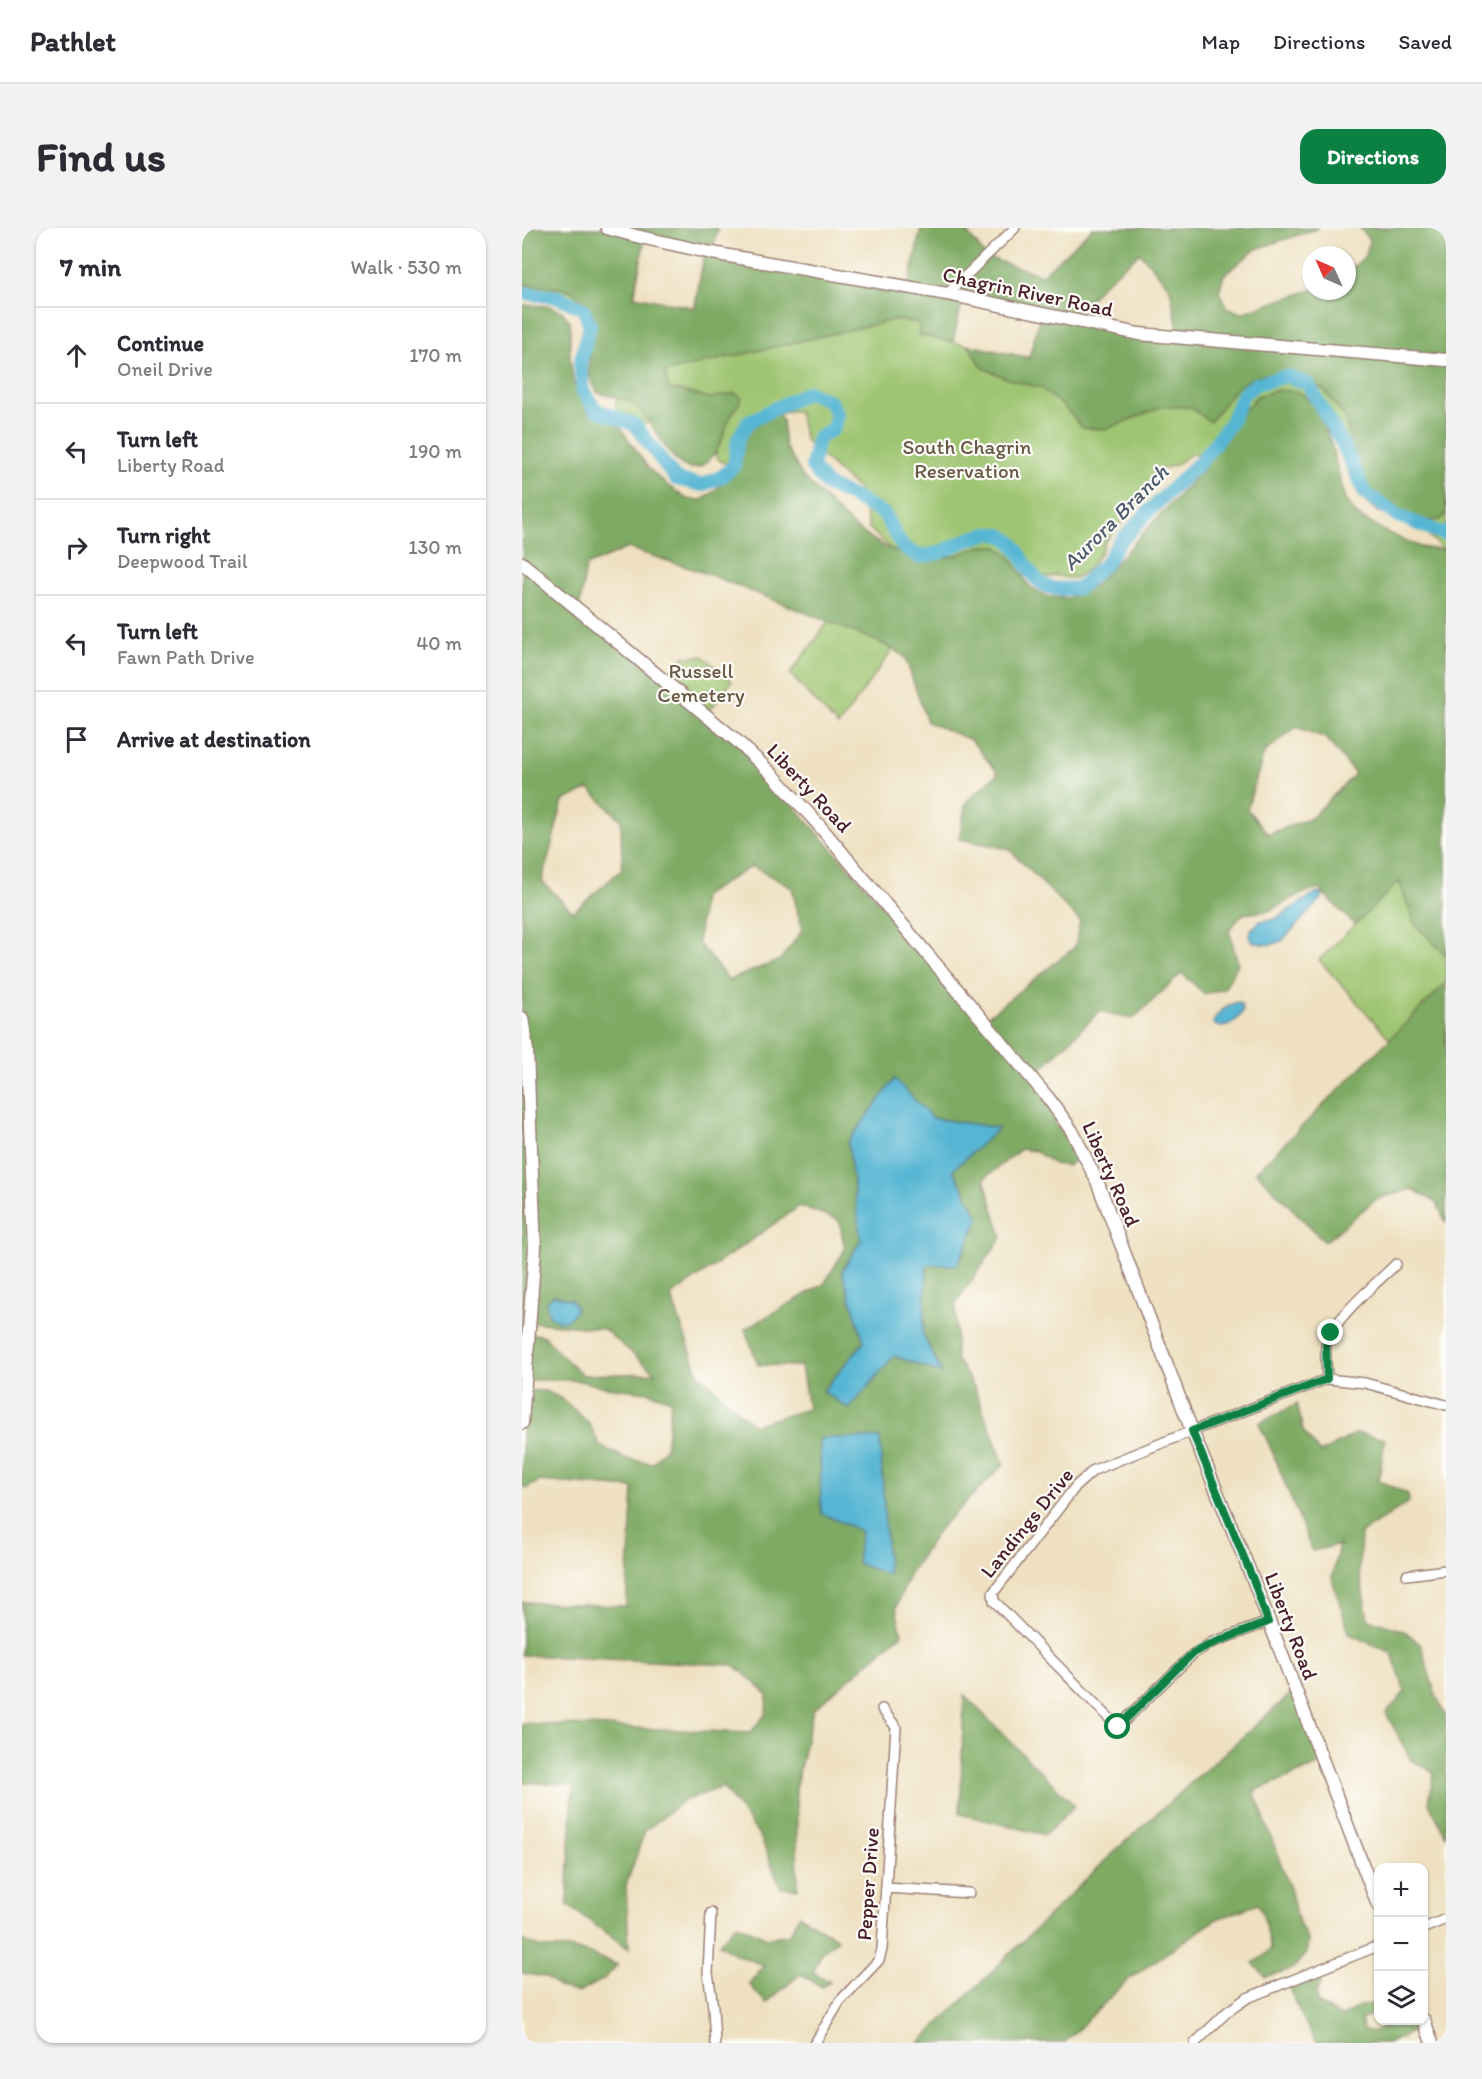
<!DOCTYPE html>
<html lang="en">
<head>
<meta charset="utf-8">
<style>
	:root { --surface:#fff; --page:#f2f2f3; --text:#2b2b33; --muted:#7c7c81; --line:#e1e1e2; --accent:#0b8043 }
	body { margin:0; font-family:Itim,sans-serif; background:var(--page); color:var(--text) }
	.controls { position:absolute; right:18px; bottom:18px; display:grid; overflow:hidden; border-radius:12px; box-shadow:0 2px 4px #0004 }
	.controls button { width:54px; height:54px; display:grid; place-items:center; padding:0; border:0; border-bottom:2px solid var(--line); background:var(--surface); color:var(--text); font:30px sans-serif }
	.compass { position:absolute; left:780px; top:18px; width:54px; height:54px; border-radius:50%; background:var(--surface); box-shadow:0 2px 4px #0004; rotate:315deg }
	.stop { position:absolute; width:18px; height:18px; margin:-14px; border:4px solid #0b8043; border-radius:50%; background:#fff }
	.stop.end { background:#0b8043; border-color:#fff; box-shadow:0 2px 6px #0008 }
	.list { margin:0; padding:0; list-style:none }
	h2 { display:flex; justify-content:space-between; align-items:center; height:78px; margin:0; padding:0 24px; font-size:26px }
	h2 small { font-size:20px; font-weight:400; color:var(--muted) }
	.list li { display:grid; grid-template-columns:39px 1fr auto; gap:18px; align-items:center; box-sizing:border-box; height:96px; padding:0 24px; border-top:2px solid var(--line) }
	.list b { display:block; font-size:22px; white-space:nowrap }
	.list p { margin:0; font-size:20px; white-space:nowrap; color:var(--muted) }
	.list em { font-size:20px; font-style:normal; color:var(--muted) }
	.icon { flex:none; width:33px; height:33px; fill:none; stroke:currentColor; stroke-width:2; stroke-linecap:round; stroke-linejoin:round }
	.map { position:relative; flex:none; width:924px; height:1815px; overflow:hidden; border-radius:18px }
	header { display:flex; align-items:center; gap:36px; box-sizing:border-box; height:84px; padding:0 30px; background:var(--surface); border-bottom:2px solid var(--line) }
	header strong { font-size:28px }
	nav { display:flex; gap:33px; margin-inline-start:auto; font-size:21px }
	.intro { display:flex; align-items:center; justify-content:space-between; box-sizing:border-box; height:144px; padding:0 36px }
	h1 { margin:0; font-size:42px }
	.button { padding:15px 27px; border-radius:18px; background:var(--accent); color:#fff; font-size:21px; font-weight:700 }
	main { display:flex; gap:36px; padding:0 36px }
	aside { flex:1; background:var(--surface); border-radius:18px; box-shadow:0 2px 4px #0004 }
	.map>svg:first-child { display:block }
	.green { fill:#9ec571; stroke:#74724e; stroke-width:1.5 }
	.forest { fill:#7eaa63; stroke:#646447; stroke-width:1.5; fill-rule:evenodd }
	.water { fill:#55b5d3; stroke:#506a7f; stroke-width:1.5 }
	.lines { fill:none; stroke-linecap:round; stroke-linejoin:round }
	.river { stroke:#55b5d3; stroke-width:14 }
	.street-casing { stroke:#9c8076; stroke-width:12 }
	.secondary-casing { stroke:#9c8076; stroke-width:15 }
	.street { stroke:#fff; stroke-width:9 }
	.secondary { stroke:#fff; stroke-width:12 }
	.route { stroke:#0b8043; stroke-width:8 }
	.labels { text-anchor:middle; stroke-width:4.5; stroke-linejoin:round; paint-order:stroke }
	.street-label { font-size:21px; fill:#4a1f2b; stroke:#fdfcf7 }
	.park-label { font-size:21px; fill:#675944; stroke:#fdfcf7 }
	.water-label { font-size:22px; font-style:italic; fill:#4e5b6e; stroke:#fdfcf7 }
</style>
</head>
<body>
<header>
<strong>Pathlet</strong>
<nav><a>Map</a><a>Directions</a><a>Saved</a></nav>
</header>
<div class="intro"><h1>Find us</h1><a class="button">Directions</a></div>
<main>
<aside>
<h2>7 min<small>Walk · 530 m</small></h2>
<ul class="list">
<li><svg class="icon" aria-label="ahead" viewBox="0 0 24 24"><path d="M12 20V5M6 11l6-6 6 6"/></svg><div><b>Continue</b><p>Oneil Drive</p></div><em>170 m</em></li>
<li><svg class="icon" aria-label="left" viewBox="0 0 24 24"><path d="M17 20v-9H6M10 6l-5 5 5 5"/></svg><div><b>Turn left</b><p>Liberty Road</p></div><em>190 m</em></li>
<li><svg class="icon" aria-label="right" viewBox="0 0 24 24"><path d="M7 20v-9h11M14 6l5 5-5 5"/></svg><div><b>Turn right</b><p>Deepwood Trail</p></div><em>130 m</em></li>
<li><svg class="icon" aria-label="left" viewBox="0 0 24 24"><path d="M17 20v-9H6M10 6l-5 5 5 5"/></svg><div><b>Turn left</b><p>Fawn Path Drive</p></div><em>40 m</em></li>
<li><svg class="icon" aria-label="arrive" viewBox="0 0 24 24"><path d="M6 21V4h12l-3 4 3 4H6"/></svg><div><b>Arrive at destination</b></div></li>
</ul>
</aside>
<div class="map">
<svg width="924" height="1815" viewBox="0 0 924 1815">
	<rect width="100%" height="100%" fill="#fdfcf7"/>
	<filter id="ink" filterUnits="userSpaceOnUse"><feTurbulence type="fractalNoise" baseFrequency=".0167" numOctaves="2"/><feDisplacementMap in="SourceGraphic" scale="12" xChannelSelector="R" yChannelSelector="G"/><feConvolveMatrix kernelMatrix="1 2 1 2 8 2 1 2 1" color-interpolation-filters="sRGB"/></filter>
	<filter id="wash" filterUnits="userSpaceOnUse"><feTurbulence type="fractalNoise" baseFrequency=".008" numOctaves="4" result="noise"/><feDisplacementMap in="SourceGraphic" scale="24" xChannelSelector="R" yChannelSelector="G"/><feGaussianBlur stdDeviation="1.35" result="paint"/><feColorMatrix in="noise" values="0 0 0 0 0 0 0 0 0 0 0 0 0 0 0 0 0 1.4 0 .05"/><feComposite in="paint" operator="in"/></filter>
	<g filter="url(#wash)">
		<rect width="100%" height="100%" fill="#eee0c0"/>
		<!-- green -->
		<path class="green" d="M0,0L122,12L112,70L170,95L183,22L406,59L396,107L557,140L629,105L924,131V325L777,174L702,223L669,226L653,237L638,242L608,285L583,314L580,323L567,341L553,350H543L534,347L529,349L427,343L371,323L347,300L338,263L284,214L276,183C250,177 225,221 212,239C195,233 193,231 192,213L128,195L109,196L93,185L105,113C70,86 44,70 0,64Z
			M307,393L360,415L371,421L316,498L268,446Z
			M181,428L210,453L184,487L141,452L161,429Z
			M877,653L893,696L924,727V755L868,811L797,732Z"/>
		<!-- forest -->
		<path class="forest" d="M0,0H196L190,24L386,59L399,0H442L464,29L520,47L571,0H797L734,21L702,47L697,64L705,79L719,85L789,62L825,63V45L843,28L848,13L838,0H924V286L918,292L902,293L857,284L842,273L835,258L824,191L804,164L783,149L756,144L733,149L714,160L688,194L668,179H639L585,201L561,200L542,179L519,160L486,151L461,140L446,117L507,130L519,86L441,70L431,114L396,107L398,95L371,92L143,144L146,160L189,170L213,165L220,170C215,178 210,186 206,194C201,205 199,219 191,228C157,269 136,196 115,179C105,170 89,168 76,165L67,148V125L72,97L70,84L58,71L48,62L0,56ZM123,10L183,23L173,80L112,68ZM618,25L648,60L657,107L550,93L579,58Z
			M0,77L27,78L41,84L48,94V129L51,153L65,179L77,188L96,196L126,240L145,257L165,271L180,272C188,266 200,258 205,249C213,232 226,178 253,183L260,192L263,218L281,249L333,300L363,319L398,332L432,328L459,318H474L487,327L508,359L526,369L546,370L573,357L680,242L719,186L735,168L755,162L778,164L794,179L809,215L823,272L836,288L864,304L899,319L921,322L924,321V727L893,696L877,653L833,697L797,661L788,662L746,683L721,686L707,702L716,736L702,761L682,766L660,745L611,791L578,783L510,850L540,888L532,894L552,920L554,931L546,938L532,936L513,923L499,921L462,951L480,1009L434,1075V1130L452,1159L482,1236L418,1300L388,1345L374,1380L380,1406L291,1482L274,1557L276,1661L259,1660L238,1608L201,1559L161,1573L123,1603L104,1657L107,1721L45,1677L51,1557L0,1554V1495L228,1505L244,1486L245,1466L212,1437L0,1427V1374L104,1378L111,1260L17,1253L4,1261L0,1259ZM106,320L186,346L360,415L383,429L405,494L449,512L476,545L444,574L437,611L487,621L558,693L553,719L461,792L215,513L57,382L64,338ZM774,499L804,510L833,546L789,590L746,606L725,581L742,525ZM67,561L99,592L100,641L51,684L20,653L41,573ZM230,638L270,660L280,703L258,732L207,752L176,715L181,668ZM372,851L410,890L476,900L431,942L457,990L435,1037H405L401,1107L420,1145L372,1128L301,1163L342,1114L320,1043L339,1012ZM278,978L317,992L323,1021L302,1056L223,1101L236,1137L279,1138L286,1181L231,1197L176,1145L149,1068ZM8,1094L82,1101L133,1145L61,1147L39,1127L22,1108L7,1105ZM4,1152H53L84,1159L126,1164L149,1172L144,1219L131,1235L104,1231L78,1218L67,1195L39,1170L23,1163L3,1162Z
			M924,755V996L915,975L891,961L854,971L803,1014L734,944Z
			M775,1176L781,1203L798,1225L835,1205L863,1211L857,1253L886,1266L887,1274L839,1305L837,1343L846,1391L884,1404L899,1417L912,1462L924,1489V1608L907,1575L912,1544L889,1532L864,1485L883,1464L870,1425L827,1406L810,1350L817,1317L790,1323L750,1223L737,1195Z
			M773,1462L802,1535L732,1563L769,1663L774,1688L786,1713L784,1727L770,1741L743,1749L731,1735L742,1728L749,1720L741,1686L736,1676L695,1691L607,1751L542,1815H397L596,1620Z
			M442,1467L553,1578L523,1607L438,1586Z
			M277,1687L316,1711L301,1723L291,1744L308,1754L300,1759L279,1746L244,1775L227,1756L242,1737L215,1727L197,1716L214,1696L245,1710L268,1706Z
			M0,1711C17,1723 31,1720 50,1721C65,1723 82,1732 96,1737L82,1751L56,1765L36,1759L23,1749L0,1745Z
			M796,1746L799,1753L794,1765L795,1775L820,1789L835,1779L854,1775L856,1777V1782L839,1792L842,1802L852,1804L875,1793L888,1792L891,1798L890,1804L867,1815H794L773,1775L768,1759Z"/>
		<!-- water -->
		<path class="water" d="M794,665H799L800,670L760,713C750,718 742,717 731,714L727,709L729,702L738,693L753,691Z
			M715,774L719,776L721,783C715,793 702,805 691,795C694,785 705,777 715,774Z
			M373,851L410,890L477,900L431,942L457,990L435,1037H405L401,1107L420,1145L372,1128L327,1181L301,1163L342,1114L320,1043L339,1012L326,914Z
			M32,1067L49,1072L54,1079C49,1095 39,1097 27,1087L24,1074Z
			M298,1210H358L366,1347L335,1335L339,1303L299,1285Z"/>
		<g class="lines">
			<!-- river -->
			<path class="river" d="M0,65L36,69L61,81L68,97L58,135L61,163L73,181L113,197L154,251L180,257L199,249L212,238L216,211L226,194L286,164L308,173L315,187L311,201L296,210L290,239L305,257L329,268L362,286L380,318L397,329C404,327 410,327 416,325C433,319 460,301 478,307C500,313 502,352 529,360C537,362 549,360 557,360L585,334L595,317L628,282L680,232L709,194L721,166L734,156L764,148L786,156L820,215L843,265L876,288L922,306L924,305"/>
		</g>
	</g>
	<g filter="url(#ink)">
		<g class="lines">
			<!-- street casing -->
			<g class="street-casing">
				<path id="street" d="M425,66L493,0
					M805,1151C805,1141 803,1129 804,1118C808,1093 855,1055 874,1036
					M885,1347L924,1342
					M746,1394L689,1415L671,1426L596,1499L472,1373L471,1365L554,1258L572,1242L670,1203L805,1151L843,1155L924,1177
					M364,1660L447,1665
					M189,1685L186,1745L191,1779L193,1815
					M902,1700L924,1691
					M293,1815L318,1773L357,1732L360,1721L374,1499L360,1481
					M673,1815L705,1784L725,1770L856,1718"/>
			</g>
			<!-- secondary casing -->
			<g class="secondary-casing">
				<path id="secondary" d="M85,0L114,8L190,25L425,66L617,106L924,132
					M0,335L215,513L251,547L296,596L527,871L550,903L575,953L670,1203L732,1354L856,1677
					M0,790L5,823L13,1020L0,1195
					M902,1792L910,1815"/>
			</g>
			<!-- street -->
			<use href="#street" class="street"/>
			<!-- secondary -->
			<use href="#secondary" class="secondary"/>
		</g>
	</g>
	<g class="lines" filter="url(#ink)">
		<!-- route -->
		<path class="route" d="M596,1499L671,1425L689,1416L746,1394L732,1354L670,1203L805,1151L804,1118L809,1105"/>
	</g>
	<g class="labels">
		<!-- street labels -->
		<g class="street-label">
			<text transform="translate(506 64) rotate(12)" y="7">Chagrin River Road</text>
			<text transform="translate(287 560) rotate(47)" y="7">Liberty Road</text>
			<text transform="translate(589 946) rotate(66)" y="7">Liberty Road</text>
			<text transform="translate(505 1295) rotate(-51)" y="7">Landings Drive</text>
			<text transform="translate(769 1398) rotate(69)" y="7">Liberty Road</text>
			<text transform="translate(346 1656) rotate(-86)" y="7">Pepper Drive</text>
		</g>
		<!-- park labels -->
		<g class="park-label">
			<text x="445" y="226">South Chagrin<tspan x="445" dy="24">Reservation</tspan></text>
			<text x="179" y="450">Russell<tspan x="179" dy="24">Cemetery</tspan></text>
		</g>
		<!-- water labels -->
		<g class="water-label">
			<text transform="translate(593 289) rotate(-45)" y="8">Aurora Branch</text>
		</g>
	</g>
</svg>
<div class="controls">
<button>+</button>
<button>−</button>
<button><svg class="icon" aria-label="layers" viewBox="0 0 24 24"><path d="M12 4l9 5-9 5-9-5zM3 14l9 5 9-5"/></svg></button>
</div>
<svg class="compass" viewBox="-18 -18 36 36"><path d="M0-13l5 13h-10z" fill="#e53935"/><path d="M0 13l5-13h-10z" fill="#7c7c81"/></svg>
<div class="stop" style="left:596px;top:1499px"></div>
<div class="stop end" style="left:809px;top:1105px"></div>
</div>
</main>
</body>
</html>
